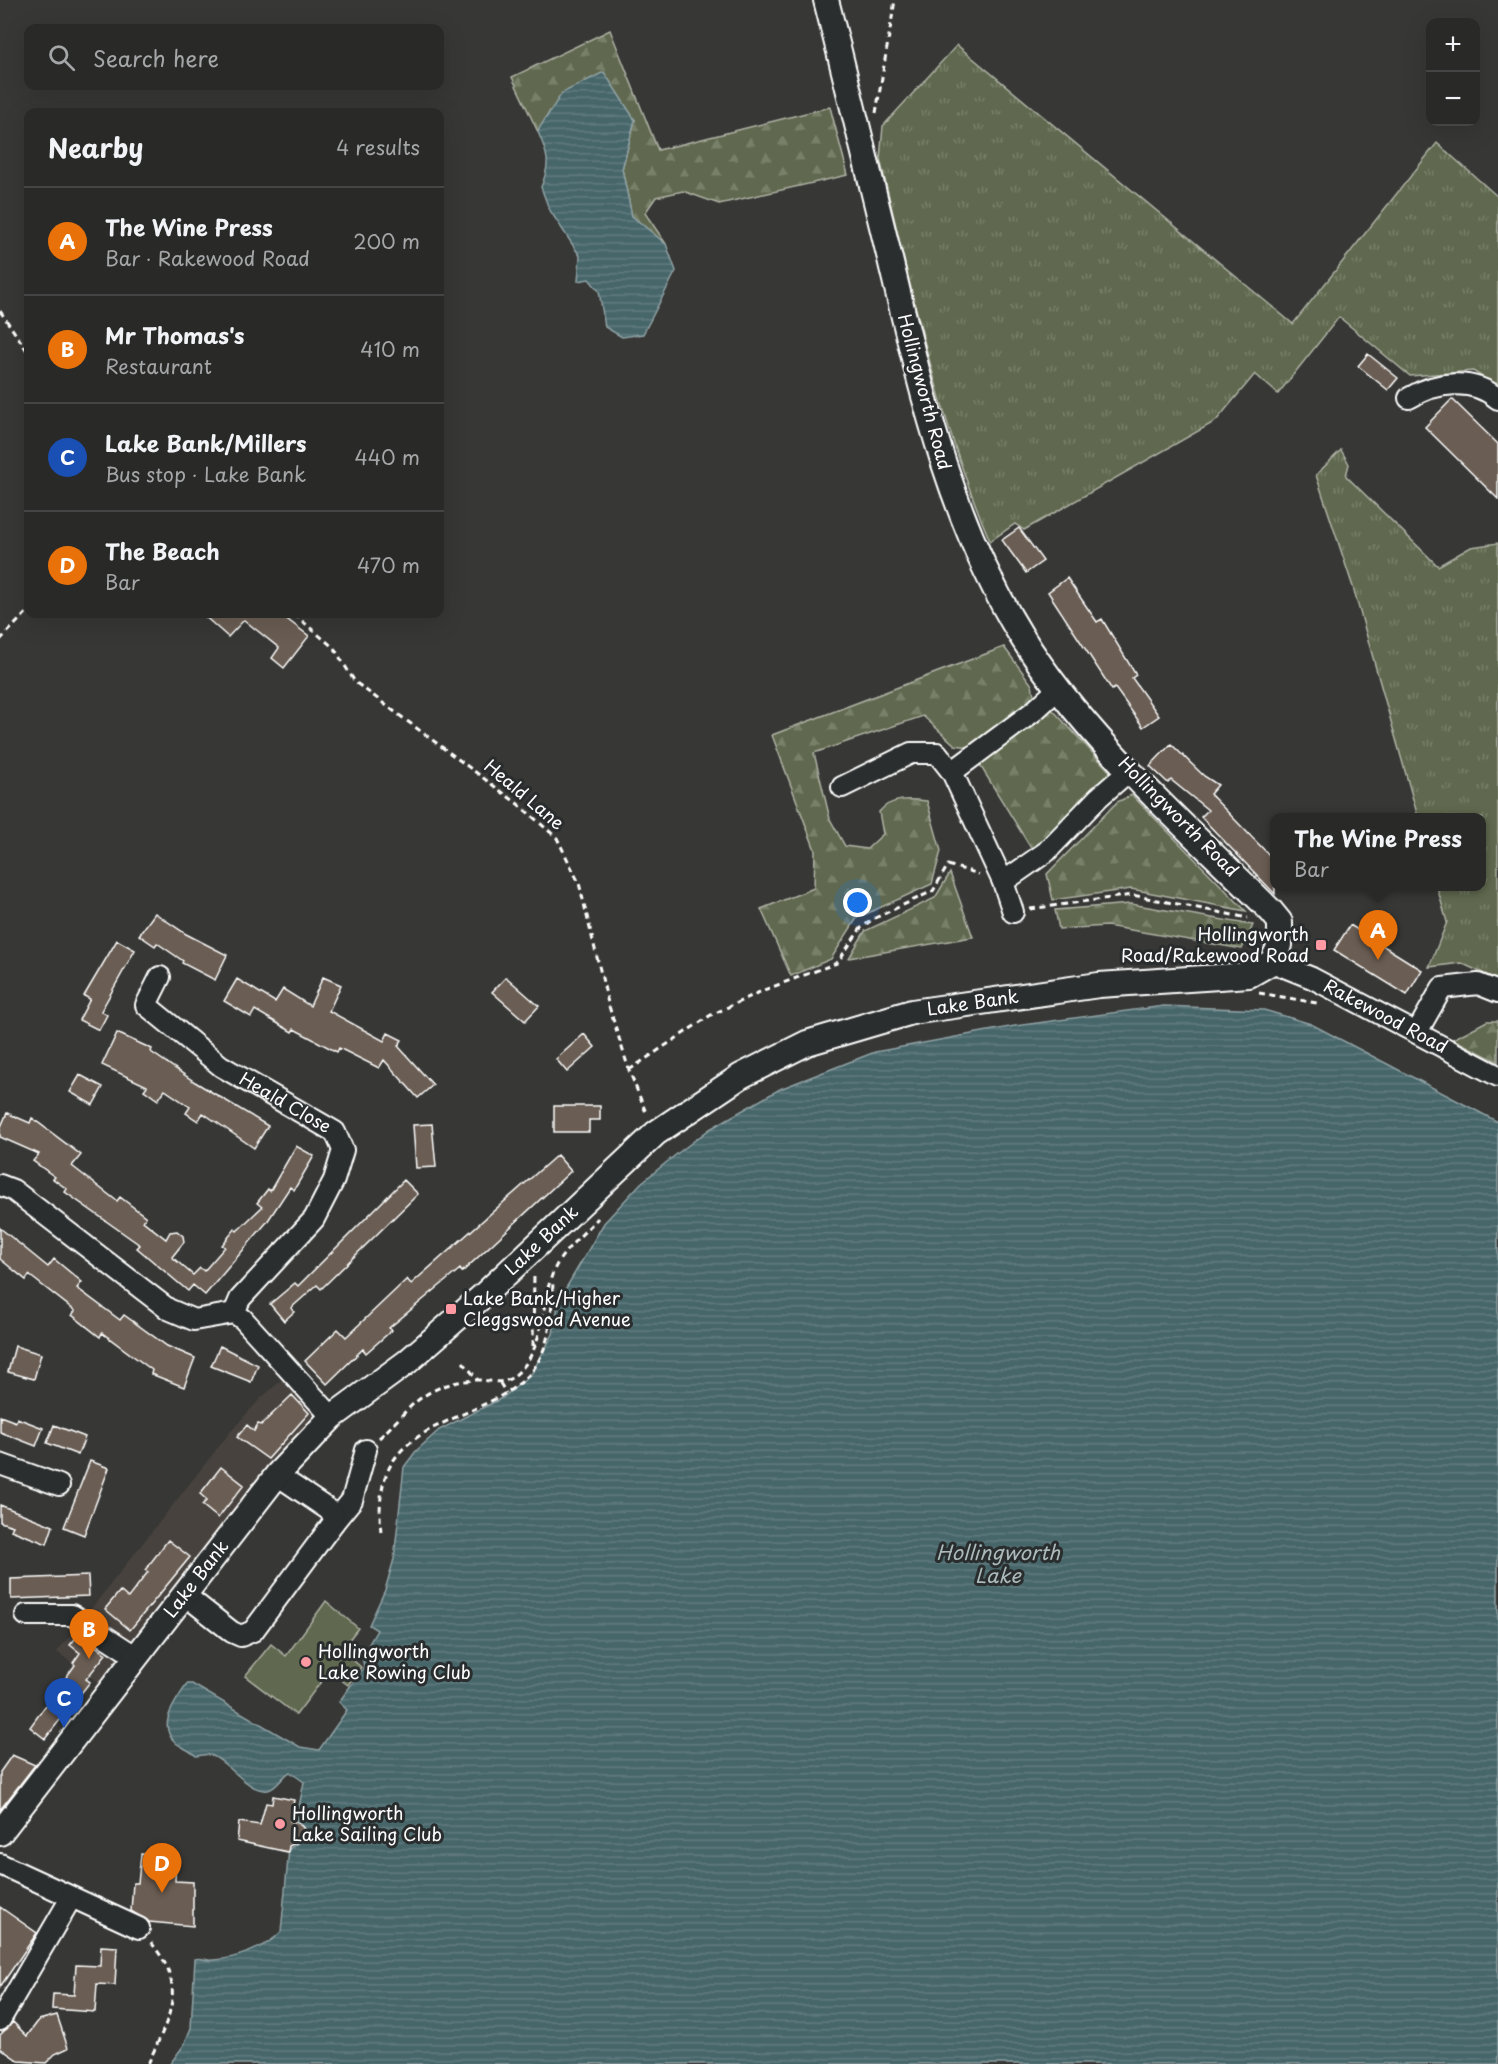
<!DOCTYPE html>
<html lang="en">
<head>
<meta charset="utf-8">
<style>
	:root { --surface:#292928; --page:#313130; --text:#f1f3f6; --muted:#a5a6a8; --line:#454545; --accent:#1a73e8 }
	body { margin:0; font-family:"Playpen Sans",sans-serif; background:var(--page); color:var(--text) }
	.controls { position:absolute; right:18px; top:18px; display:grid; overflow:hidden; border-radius:12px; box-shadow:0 6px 24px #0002 }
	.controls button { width:54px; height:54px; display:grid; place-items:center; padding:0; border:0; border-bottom:2px solid var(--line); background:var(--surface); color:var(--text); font:30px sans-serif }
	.you { position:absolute; left:858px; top:903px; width:21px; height:21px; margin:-15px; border:4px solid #fff; border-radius:50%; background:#1a73e8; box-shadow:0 0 0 9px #1a73e833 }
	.badge { display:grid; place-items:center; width:39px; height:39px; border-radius:50%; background:var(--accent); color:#fff; font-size:20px; font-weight:700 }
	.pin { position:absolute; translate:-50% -50px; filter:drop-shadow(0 2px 3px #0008) }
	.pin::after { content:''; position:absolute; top:32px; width:21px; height:18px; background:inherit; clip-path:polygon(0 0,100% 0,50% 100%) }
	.popup { position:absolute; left:1270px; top:813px; width:216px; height:78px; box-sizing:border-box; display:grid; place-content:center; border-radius:12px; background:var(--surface); filter:drop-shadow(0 2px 4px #0005); font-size:20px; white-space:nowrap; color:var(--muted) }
	.popup b { font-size:22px; color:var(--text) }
	.popup::after { content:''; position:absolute; left:50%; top:100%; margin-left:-12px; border:12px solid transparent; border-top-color:var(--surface) }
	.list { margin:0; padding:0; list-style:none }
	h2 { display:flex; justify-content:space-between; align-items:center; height:78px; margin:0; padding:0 24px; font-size:26px }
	h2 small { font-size:20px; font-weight:400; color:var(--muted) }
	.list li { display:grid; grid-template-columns:39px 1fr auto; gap:18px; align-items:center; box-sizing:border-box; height:108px; padding:0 24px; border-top:2px solid var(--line) }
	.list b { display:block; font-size:22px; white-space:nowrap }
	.list p { margin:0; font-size:20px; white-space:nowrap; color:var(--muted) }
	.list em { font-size:20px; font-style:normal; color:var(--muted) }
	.icon { flex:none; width:33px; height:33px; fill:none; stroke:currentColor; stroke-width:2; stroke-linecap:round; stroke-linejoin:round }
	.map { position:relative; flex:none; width:1498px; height:2064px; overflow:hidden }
	.search { position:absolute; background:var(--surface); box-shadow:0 6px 24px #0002; left:24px; top:24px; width:420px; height:66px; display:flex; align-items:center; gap:15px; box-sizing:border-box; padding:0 21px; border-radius:12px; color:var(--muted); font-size:22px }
	.panel { position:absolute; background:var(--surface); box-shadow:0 6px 24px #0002; left:24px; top:108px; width:420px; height:510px; border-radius:12px }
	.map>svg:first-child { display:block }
	.built { fill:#47423e }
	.grass { fill:url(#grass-tufts); stroke:#b0b4a7; stroke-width:1.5 }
	.forest { fill:url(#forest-firs); stroke:#b0b4a7; stroke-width:1.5 }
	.garden { fill:#60694f; stroke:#b0b4a7; stroke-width:1.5 }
	.water { fill:url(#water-rules); stroke:#91a3a6; stroke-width:1.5 }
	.building { fill:#6b5d52; stroke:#fff; stroke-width:1.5 }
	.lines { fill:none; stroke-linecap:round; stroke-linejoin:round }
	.minor-casing { stroke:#fff; stroke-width:24 }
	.major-casing { stroke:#fff; stroke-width:28 }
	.path { stroke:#fff; stroke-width:3; stroke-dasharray:6 4.5; stroke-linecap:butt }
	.minor { stroke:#2a2d2e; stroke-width:20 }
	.major { stroke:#2a2d2e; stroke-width:24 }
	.poi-dot { fill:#ff9aa2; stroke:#2a2d2e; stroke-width:2 }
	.labels { text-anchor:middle; stroke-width:6; stroke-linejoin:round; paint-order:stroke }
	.street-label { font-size:18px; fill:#fff; stroke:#2a2d2e }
	.poi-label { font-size:18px; fill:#fff; stroke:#2a2d2e; text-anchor:start }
	.water-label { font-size:20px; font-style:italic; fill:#acbabc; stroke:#2a2d2e }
</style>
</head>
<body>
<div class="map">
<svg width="1498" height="2064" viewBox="0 0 1498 2064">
	<defs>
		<pattern id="grass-tufts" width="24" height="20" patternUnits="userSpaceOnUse" patternTransform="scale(1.5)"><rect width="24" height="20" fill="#60694f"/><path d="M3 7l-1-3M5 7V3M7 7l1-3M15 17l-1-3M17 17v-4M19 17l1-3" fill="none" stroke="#788069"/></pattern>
		<pattern id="forest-firs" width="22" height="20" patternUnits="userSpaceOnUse" patternTransform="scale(1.5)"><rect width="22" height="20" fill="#60694f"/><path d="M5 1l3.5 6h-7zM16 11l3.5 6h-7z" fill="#788069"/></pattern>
		<pattern id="water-rules" width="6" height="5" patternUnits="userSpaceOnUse" patternTransform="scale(1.5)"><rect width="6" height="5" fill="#47666a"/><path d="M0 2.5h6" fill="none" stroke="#637d80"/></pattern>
	</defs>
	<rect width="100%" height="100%" fill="#373735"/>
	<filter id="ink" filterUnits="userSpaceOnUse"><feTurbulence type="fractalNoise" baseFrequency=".0167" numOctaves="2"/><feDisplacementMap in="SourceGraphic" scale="12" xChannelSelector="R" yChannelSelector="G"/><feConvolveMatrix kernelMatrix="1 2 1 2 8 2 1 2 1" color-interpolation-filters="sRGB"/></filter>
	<g filter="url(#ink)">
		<!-- built -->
		<path class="built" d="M284,1378L319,1415L100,1684L57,1652L231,1431L261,1398Z"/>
		<!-- grass -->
		<path class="grass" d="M957,45L1293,324L1437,143L1498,197V387L1473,371L1410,376L1339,317L1278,394L1255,374L1216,421L1024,530L1015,524L990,541C938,418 911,288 880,159L883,126Z
			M1341,450L1349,464L1346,476L1438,566L1471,547L1498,543V980L1461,963L1429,967L1447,922L1437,887L1482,886V818L1418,817L1353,587L1316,475Z"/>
		<!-- forest -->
		<path class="forest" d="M610,30L658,150L830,107L848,175L719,204L683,191L656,197L645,213L666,244L632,217L622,169L635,120L550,111L538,132L512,77Z
			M1004,647L1032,685L1035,700L969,747L955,745L923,716L814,753L830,819L845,846L867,849L883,834L879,812C891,797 910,799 927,801L941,851L932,884L857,918L831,959L791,976L761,909L814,888L815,850L772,735Z
			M1050,707L1116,778L1034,853L978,762Z
			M1132,795L1246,911L1131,889L1053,900L1047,874L1117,802Z
			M950,873L973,937L849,958L865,931L935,898Z
			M1131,904L1253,925L1242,949L1107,926L1059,929L1055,910Z
			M1487,1021H1498V1062L1453,1039Z"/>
		<!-- garden -->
		<path class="garden" d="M326,1601L358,1628L341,1650L361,1667L348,1685L329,1671L296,1715L245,1676L271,1644L286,1656Z"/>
		<!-- water -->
		<path class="water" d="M604,72L635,120L622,169L632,216L666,244L676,271L643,334L622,337L605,327L599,291L589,279L578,281L580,256L549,209L541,187C551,163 548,155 538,132L540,127L562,93Z
			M1164,1006L1264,1010L1311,1024L1498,1122V2064H170L184,2045L191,2028L195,1959C201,1957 207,1961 214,1960C235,1959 266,1948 281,1932L289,1849L298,1843L300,1837L295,1826L304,1782L290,1772C282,1776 278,1788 268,1790C249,1793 229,1763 213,1756C206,1752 203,1756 196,1756C190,1750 182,1748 176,1743C155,1725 177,1700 187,1684H192L300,1747L319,1750L347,1710L339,1702L364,1667L362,1656L377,1630L369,1625L385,1590L394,1559L404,1467L416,1451L439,1430L502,1398L530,1376L553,1334L559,1300L604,1223L641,1183L678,1153L710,1129L780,1089L875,1052L1015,1026Z"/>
		<!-- building -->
		<path class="building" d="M1368,354L1398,378L1388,390L1358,366Z
			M1452,399L1498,444V499L1425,427Z
			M1019,528L1043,561L1026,573L1002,540Z
			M1067,578L1097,622L1102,619L1136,675L1132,678L1159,716L1143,727L1115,688L1112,690L1048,592Z
			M202,614H280L309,636L284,668L272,658L279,648L244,620L228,637Z
			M1171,744L1204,776L1218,785L1210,794L1275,861V894L1201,817L1208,810L1171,780L1168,783L1150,766Z
			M155,913L186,934L227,955L215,980L182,963L183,961L157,943L155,946L139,935Z
			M1350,925L1422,970L1407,995L1334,950Z
			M117,940L135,950L101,1011L107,1015L99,1030L79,1020L90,999L84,996Z
			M323,977L341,985L329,1011L384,1041L388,1033L402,1040L398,1046L433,1085L418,1098L384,1060L379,1068L339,1048L337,1052L294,1029L292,1032L255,1010L251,1017L224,1001L237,979L275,1002L283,989L310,1006Z
			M506,977L539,1006L525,1021L492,992Z
			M117,1033L152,1049L151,1052L195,1082L268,1126L254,1148L203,1113L198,1121L186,1113L190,1107L165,1090L158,1100L144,1090L147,1086L102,1065Z
			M584,1034L595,1047L567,1072L556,1059Z
			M80,1075L103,1087L93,1105L70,1092Z
			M554,1106H600V1120H589V1132H554Z
			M7,1113L30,1123L32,1118L81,1155L72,1166L117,1201L120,1197L146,1217L143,1221L166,1239L170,1232L177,1231L183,1236L184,1242L172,1257L193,1275L200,1268L204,1271L225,1247L222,1245L235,1229L237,1231L262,1207L257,1203L268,1189L270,1191L296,1146L314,1156L294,1190L290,1187L267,1222L205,1295L193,1285L188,1291L137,1248L140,1245L65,1192L67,1189L53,1179L55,1177L33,1161L39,1154L0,1137V1129Z
			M432,1124L436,1167L416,1168L413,1125Z
			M557,1155L571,1171L462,1272L460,1269L389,1328L392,1330L366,1353L363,1349L327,1384L305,1361L338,1329L346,1337L407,1279L411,1284Z
			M404,1180L418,1194L321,1289L317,1285L291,1308L294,1312L284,1321L270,1304L295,1283L298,1286Z
			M0,1228L48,1267L54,1259L82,1282L77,1288L120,1320L124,1315L167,1346L195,1358L184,1387L151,1374L152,1370L102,1333L100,1337L72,1315L75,1311L29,1275L26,1280L0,1259Z
			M15,1346L41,1354L34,1379L8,1372Z
			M220,1346L258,1365L251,1382L211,1366Z
			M292,1395L309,1413L268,1459L237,1437L247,1425L254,1431L258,1424L261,1425Z
			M0,1416L16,1422L17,1418L43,1428L36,1446L0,1432Z
			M54,1425L85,1437L78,1455L47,1443Z
			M90,1461L109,1468L84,1535L64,1527Z
			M221,1467L244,1485L218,1518L202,1505L207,1500L200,1494Z
			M0,1505L53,1526L47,1544L11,1530L13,1526L0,1522Z
			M168,1540L190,1557L130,1630L105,1609L120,1591L128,1598L148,1572L145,1570Z
			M88,1576L89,1596L11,1599V1579Z
			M79,1634L106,1654L86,1679L90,1682L45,1739L30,1727L75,1665L73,1663L80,1653L70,1645Z
			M12,1755L35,1765L0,1810V1772Z
			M273,1796L294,1800L290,1821L299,1823L304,1829L302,1840L289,1846L288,1852L237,1841L239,1822L260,1825L266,1803L272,1804Z
			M141,1854L176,1857L175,1881L193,1882V1926L149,1922L131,1911L133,1883H138Z
			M0,1907L37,1933L0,1987Z
			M101,1946L117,1947L115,1985L97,1984L95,2012L52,2009L53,1994L74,1995L76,1965L100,1966Z
			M57,2015L68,2048L55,2054L46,2063L19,2061L0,2048V2035L13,2022L27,2036L39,2020Z"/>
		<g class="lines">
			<!-- minor casing -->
			<g class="minor-casing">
				<g id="minor">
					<path d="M1409,398C1435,382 1473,377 1498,399"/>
					<path d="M952,772L1034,711L1058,689"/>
					<path d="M842,787L911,753H937L952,772L1003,882L1013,912"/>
					<path d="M1003,882L1046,852L1099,797L1130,770"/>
					<path id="s1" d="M1272,962L1312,978L1498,1076"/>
					<path id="s2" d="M160,977L146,1005L221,1066L335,1132L343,1150L334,1180L314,1219L240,1299L234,1313"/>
					<path d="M1417,1032L1442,988L1478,984L1498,992"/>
					<path d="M0,1185L13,1190L168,1309L194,1320L234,1313L243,1319L332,1417"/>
					<path d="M0,1464L59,1485"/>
					<path d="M334,1522L352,1500L366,1450"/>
					<path d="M185,1595L232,1632L241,1636L253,1631L334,1522L332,1512L277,1475"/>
					<path d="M26,1615H72L135,1656"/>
					<path d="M0,1864L139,1928"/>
					<path d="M0,2020L71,1898"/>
				</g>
			</g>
			<!-- major casing -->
			<g class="major-casing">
				<g id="major">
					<path id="s3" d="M0,1833L277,1475L332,1417L407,1362L486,1293L656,1133L741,1076L807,1043L912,1012L1099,985L1249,975L1272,962L1280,945V922L1271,911C1185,825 1087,741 1022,637C950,521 921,389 890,259C869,172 848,86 826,0"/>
				</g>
			</g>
			<!-- path -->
			<path class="path" d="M876,113L895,0
				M0,311L28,352
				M294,614L334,648L355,682L518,804L557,838L579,883L608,1003L629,1070L647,1115
				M0,640L28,611
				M1030,909L1132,895L1248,918
				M1259,993L1317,1003
				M629,1070L711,1015L764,990L837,963L861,928L873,919L933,891L948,865L979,874
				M533,1346L534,1274
				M463,1362L478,1380
				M500,1383L506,1393
				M379,1438C404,1416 413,1396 447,1385C456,1382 469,1380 479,1380C492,1380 502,1386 514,1376C547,1349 539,1305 554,1270C563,1250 583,1234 598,1218
				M381,1532C372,1437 429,1433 497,1398C511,1390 527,1380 535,1367C552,1340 551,1313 553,1283
				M148,2064C170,2015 189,1987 149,1940"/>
			<!-- minor -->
			<use href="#minor" class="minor"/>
			<!-- major -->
			<use href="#major" class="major"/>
		</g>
	</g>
	<!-- markers -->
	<g class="poi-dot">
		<rect x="1315" y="939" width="12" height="12" rx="3"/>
		<rect x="445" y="1303" width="12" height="12" rx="3"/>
		<circle cx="306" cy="1662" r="6"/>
		<circle cx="280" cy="1824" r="6"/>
	</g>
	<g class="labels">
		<!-- street labels -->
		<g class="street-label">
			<text transform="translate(924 392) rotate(75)" y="6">Hollingworth Road</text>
			<text transform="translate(524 795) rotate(40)" y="6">Heald Lane</text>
			<text transform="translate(1178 817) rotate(45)" y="6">Hollingworth Road</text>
			<text dy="6" stroke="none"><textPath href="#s3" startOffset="1311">Lake Bank</textPath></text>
			<text dy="6" stroke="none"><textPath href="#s1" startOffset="126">Rakewood Road</textPath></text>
			<text dy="6" stroke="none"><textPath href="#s2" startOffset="202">Heald Close</textPath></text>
			<text dy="6" stroke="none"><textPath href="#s3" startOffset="807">Lake Bank</textPath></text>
			<text dy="6" stroke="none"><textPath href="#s3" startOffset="321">Lake Bank</textPath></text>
		</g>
		<!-- poi labels -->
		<g class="poi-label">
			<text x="1309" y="941" text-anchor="end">Hollingworth<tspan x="1309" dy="21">Road/Rakewood Road</tspan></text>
			<text x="463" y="1305">Lake Bank/Higher<tspan x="463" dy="21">Cleggswood Avenue</tspan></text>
			<text x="318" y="1658">Hollingworth<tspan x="318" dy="21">Lake Rowing Club</tspan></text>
			<text x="292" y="1820">Hollingworth<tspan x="292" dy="21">Lake Sailing Club</tspan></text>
		</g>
		<!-- water labels -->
		<g class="water-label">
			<text x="998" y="1560">Hollingworth<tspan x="998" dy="23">Lake</tspan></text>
		</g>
	</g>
</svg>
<div class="controls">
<button>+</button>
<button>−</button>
</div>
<div class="you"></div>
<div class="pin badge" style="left:1378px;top:960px;background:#e8710a">A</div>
<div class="popup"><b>The Wine Press</b>Bar</div>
<div class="pin badge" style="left:89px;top:1659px;background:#e8710a">B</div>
<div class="pin badge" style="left:64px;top:1728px;background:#1a4fb4">C</div>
<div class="pin badge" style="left:162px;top:1893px;background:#e8710a">D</div>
<div class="search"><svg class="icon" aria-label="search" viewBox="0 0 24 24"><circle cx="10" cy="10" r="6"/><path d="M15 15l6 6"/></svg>Search here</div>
<section class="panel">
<h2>Nearby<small>4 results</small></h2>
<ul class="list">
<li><span class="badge" style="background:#e8710a">A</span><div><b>The Wine Press</b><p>Bar · Rakewood Road</p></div><em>200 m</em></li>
<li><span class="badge" style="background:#e8710a">B</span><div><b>Mr Thomas's</b><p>Restaurant</p></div><em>410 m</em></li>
<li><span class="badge" style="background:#1a4fb4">C</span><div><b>Lake Bank/Millers</b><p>Bus stop · Lake Bank</p></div><em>440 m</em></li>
<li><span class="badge" style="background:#e8710a">D</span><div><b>The Beach</b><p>Bar</p></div><em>470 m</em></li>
</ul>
</section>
</div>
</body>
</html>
